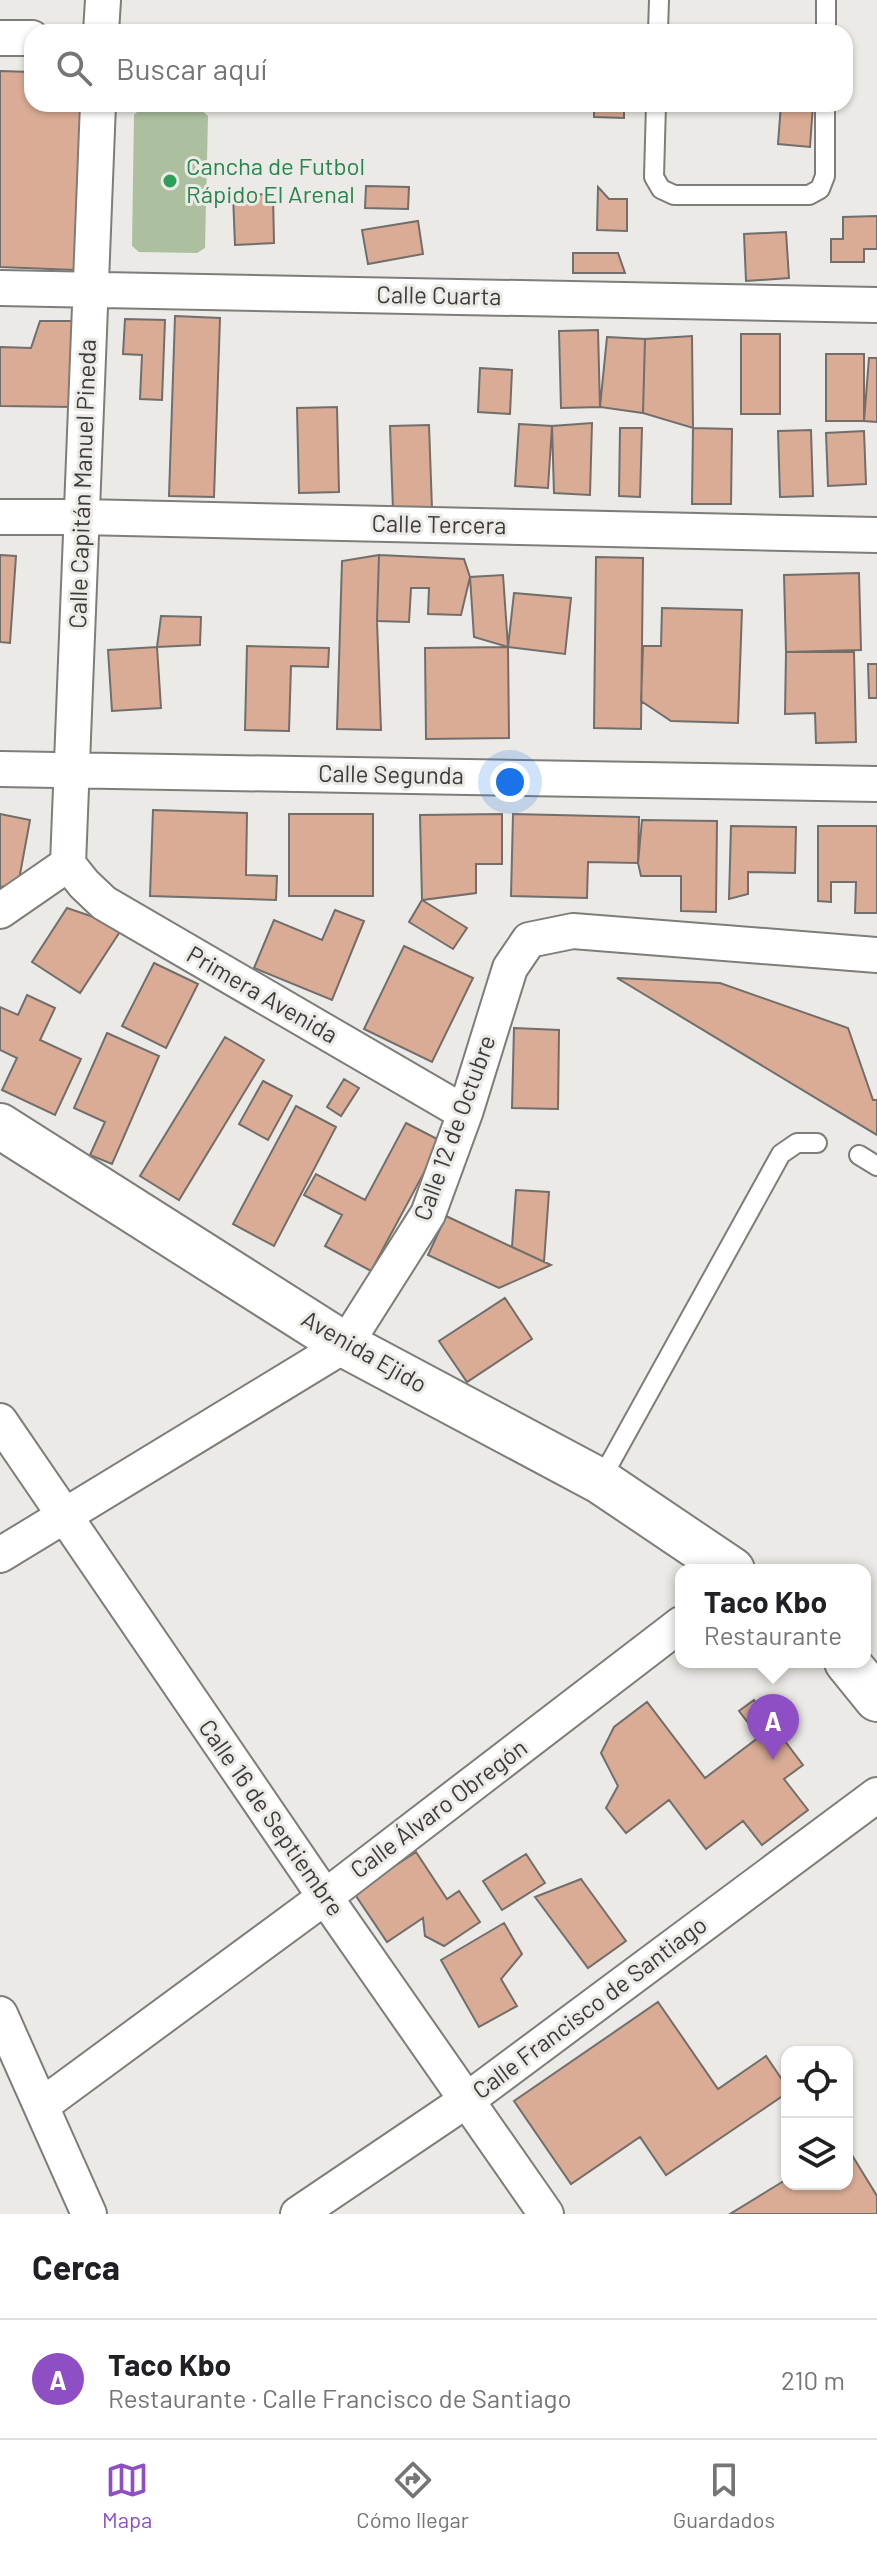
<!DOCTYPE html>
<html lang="es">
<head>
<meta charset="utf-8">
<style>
	:root { --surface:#fff; --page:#f6f6f6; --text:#202124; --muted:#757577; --line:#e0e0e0; --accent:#8e4ec4 }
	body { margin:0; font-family:Barlow,sans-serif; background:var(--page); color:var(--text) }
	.controls { position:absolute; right:24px; bottom:24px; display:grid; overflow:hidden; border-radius:16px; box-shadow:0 2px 6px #0004 }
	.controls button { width:72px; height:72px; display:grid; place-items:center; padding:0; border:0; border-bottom:2px solid var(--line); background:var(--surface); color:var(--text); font:40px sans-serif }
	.you { position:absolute; left:510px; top:782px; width:28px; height:28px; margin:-20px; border:6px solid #fff; border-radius:50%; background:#1a73e8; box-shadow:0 0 0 12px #1a73e833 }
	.badge { display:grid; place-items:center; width:52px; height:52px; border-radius:50%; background:var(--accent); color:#fff; font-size:26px; font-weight:700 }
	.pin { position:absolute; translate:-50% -66px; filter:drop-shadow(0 2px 4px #0008) }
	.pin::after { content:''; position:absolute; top:42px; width:28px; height:24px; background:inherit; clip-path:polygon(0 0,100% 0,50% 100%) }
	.popup { position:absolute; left:675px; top:1564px; width:196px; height:104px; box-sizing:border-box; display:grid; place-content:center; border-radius:16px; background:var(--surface); filter:drop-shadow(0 2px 6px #0005); font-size:26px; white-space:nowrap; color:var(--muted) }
	.popup b { font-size:30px; color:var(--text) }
	.popup::after { content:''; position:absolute; left:50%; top:100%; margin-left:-16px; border:16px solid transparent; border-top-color:var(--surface) }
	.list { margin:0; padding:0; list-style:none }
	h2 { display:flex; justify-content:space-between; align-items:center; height:104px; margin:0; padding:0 32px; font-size:34px }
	h2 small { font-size:26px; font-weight:400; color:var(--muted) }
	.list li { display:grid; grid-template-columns:52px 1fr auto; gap:24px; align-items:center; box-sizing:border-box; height:120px; padding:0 32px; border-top:2px solid var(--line) }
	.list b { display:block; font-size:30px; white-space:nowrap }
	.list p { margin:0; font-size:26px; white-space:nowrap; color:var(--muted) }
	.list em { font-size:26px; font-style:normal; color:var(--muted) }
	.icon { flex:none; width:44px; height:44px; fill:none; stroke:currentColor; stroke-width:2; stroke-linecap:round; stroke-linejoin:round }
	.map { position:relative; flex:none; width:877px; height:2214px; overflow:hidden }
	.search { position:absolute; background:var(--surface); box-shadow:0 2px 6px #0004; left:24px; right:24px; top:24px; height:88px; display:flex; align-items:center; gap:20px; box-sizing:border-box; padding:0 28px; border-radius:24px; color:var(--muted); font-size:30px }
	.sheet { height:224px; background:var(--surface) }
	nav { display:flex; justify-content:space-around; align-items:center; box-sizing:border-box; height:112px; border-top:2px solid var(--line); background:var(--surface); font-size:22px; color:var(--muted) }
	nav a { display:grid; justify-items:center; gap:4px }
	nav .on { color:var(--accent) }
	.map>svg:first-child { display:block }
	.green { fill:#acc09f }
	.building { fill:#daac95; stroke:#716e6c; stroke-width:2 }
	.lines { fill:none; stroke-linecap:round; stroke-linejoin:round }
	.service-casing { stroke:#7e7d79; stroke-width:22 }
	.minor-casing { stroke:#7e7d79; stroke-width:38 }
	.tertiary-casing { stroke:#7e7d79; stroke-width:48 }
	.service { stroke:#fff; stroke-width:18 }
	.minor { stroke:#fff; stroke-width:34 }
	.tertiary { stroke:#fff; stroke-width:44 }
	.leisure-dot { fill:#2e9e5b; stroke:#ebeae6; stroke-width:3 }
	.labels { text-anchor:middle; stroke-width:6; stroke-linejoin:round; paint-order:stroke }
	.leisure-label { font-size:24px; fill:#27864d; stroke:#ebeae6; text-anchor:start }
	.street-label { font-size:24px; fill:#3c3c3a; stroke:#ebeae6 }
</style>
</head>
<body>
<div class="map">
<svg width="877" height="2214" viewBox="0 0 877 2214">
	<rect width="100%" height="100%" fill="#ebeae6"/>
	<!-- green -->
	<path class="green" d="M141,108L200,109L208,116L205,248L197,253L139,252L132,246L134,115Z"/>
	<!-- building -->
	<path class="building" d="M0,71L32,72V104H81L75,270L0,267Z
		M594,104H624V118L594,117Z
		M781,104H813L810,147L778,144Z
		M366,186L409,187L408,209L365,208Z
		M598,187L609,199H627V231L597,230Z
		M273,194L274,243L235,245L233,195Z
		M877,216V249H864V262H831V239H843V217Z
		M418,221L423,254L368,264L362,230Z
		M786,232L789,278L746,281L744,234Z
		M573,253H618L625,273H573Z
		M175,316L220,318L214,497L169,496Z
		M125,319L165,320L162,400L140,399L142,355L123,354Z
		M40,321H74V407L0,406V347L31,348Z
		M598,330L600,407L561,408L559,331Z
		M741,334H780V414H741Z
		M692,336L693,428L643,413L645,339Z
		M607,337L645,339L643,413L600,407Z
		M826,354H864V421H826Z
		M869,358H877V422L864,421Z
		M480,368L512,370L510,414L478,412Z
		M337,407L339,492L299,493L297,408Z
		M592,423L590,495L554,493L552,426Z
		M519,424L552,426L548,488L515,486Z
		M429,425L432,509L393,510L390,426Z
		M620,428H642L640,497L619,496Z
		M693,428L732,429L731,504H692Z
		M811,430L813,496L780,497L778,431Z
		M864,431L866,484L828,486L826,433Z
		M0,555L16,556L10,643L0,642Z
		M379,555L377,621L381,730L337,729L342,561Z
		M379,555L464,559L470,577L461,615L428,614L429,588H411L409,622L377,621Z
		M596,557L643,558L641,729L594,728Z
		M859,573L861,650L786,652L784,575Z
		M503,575L508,647L474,637L470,577Z
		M514,593L571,598L565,654L508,647Z
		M662,608L742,610L738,723L671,721L641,701L643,646H661Z
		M161,616L201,617L200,645L157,647Z
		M247,646L329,648L328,667L291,666L289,731L245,730Z
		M157,647L161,708L112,711L108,650Z
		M508,647L509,738L426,739L425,648Z
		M786,652H854L856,742L816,743L815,713L785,714Z
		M868,664H877V698H869Z
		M153,810L247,813L246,875L277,876L276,900L150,896Z
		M0,814L30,820L18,885L0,887Z
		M289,814H373V896H289Z
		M502,814V864H476V893L422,900L420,815Z
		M513,814L639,817L638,863L588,862L587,898L511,896Z
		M642,820L717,821L716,912L681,911V876H641L638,863Z
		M731,826L796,827L795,873L748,872V894L729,899Z
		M818,826H877V913H855L856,882H831V902L818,901Z
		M422,900L467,928L453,949L409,922Z
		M67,908L123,927L80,993L32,962Z
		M335,910L364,921L332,1000L254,968L274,920L322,940Z
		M404,946L473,978L432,1062L364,1029Z
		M154,963L198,984L166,1048L122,1026Z
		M617,978L720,983L848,1028L873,1100H877V1135Z
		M27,995L55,1008L40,1040L81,1059L55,1115L2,1090L17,1058L0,1050V1007L18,1015Z
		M514,1028L559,1030L558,1109L512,1108Z
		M107,1033L159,1056L112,1164L90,1155L105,1122L74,1108Z
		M225,1037L264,1060L179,1200L140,1176Z
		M344,1079L359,1088L341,1116L327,1107Z
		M263,1081L292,1096L268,1140L239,1124Z
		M296,1106L336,1127L274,1246L233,1224Z
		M406,1123L441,1141L371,1271L325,1246L342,1215L304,1195L316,1174L365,1200Z
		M516,1190L549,1192L544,1262L512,1247Z
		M446,1216L512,1247L551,1265L499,1288L428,1255Z
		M505,1298L532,1339L467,1382L439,1341Z
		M754,1700L803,1765L784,1779L808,1810L762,1845L743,1821L706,1849L669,1800L626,1833L606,1808L618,1786L601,1753L614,1727L647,1702L705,1778L759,1737L739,1711Z
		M416,1852L447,1899L459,1891L480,1922L444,1946L425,1936L423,1918L387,1942L354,1893Z
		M526,1854L545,1883L502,1910L483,1881Z
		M581,1879L626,1941L588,1968L535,1897Z
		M504,1923L522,1954L501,1979L517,2006L479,2027L441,1960Z
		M658,2002L718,2089L766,2056L787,2087V2093L666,2175L640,2137L571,2184L514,2101Z
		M847,2147L877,2196V2214H730L787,2179V2184H847Z"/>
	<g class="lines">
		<!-- service casing -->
		<g class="service-casing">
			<path id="service" d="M658,32L659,0
				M826,32V0
				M656,104L654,177L661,189L674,195H809L820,189L825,176V104
				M859,1155L877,1166
				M600,1481L781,1154L797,1143H817"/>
		</g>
		<!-- minor casing -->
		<g class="minor-casing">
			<path id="minor" d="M101,32L103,0
				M0,38H32
				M0,288L877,305
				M0,517H82L877,535
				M0,769L877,784
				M68,864L98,104
				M68,864L84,884L104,903L465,1113
				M0,911L68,864
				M0,1421L325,1897L546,2214
				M0,1555L345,1345L428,1214L465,1113L510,968L529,940L573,931L877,955
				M0,2014L89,2214
				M41,2106L325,1897L681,1624
				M298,2214L467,2100L877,1795"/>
		</g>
		<!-- tertiary casing -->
		<g class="tertiary-casing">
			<path id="tertiary" d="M0,1126L345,1345L600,1481L732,1570
				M847,1662L877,1699"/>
		</g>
		<!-- service -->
		<use href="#service" class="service"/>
		<!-- minor -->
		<use href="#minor" class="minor"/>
		<!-- tertiary -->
		<use href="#tertiary" class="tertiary"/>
	</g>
	<!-- markers -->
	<circle class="leisure-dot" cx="170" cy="181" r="8"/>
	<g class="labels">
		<!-- leisure labels -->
		<g class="leisure-label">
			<text x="186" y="175">Cancha de Futbol<tspan x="186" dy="28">Rápido El Arenal</tspan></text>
		</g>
		<!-- street labels -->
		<g class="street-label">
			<text transform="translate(439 296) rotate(1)" y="8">Calle Cuarta</text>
			<text transform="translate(83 484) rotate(-88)" y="8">Calle Capitán Manuel Pineda</text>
			<text transform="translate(439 525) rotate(1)" y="8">Calle Tercera</text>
			<text transform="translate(391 775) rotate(1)" y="8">Calle Segunda</text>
			<text transform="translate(262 995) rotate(30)" y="8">Primera Avenida</text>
			<text transform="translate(455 1128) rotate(-70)" y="8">Calle 12 de Octubre</text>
			<text transform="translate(364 1352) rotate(30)" y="8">Avenida Ejido</text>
			<text transform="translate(439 1809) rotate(-37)" y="8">Calle Álvaro Obregón</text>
			<text transform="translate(271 1818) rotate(55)" y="8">Calle 16 de Septiembre</text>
			<text transform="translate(590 2008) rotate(-37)" y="8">Calle Francisco de Santiago</text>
		</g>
	</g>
</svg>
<div class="controls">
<button><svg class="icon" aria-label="locate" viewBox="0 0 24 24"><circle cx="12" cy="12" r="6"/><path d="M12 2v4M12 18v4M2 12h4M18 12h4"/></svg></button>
<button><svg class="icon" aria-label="layers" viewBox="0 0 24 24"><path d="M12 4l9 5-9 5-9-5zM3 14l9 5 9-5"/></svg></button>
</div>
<div class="you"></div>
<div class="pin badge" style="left:773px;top:1760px">A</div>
<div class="popup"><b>Taco Kbo</b>Restaurante</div>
<div class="search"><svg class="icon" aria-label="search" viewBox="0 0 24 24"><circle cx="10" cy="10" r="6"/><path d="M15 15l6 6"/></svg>Buscar aquí</div>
</div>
<section class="sheet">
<h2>Cerca<small></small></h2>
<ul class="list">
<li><span class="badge">A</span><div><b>Taco Kbo</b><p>Restaurante · Calle Francisco de Santiago</p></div><em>210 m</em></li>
</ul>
</section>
<nav>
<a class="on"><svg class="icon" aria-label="map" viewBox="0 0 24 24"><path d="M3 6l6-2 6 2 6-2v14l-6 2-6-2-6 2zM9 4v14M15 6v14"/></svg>Mapa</a>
<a><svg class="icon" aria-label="directions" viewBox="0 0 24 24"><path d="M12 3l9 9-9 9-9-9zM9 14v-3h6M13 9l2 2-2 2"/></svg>Cómo llegar</a>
<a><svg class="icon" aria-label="saved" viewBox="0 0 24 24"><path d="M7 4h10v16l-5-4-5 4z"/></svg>Guardados</a>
</nav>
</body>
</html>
